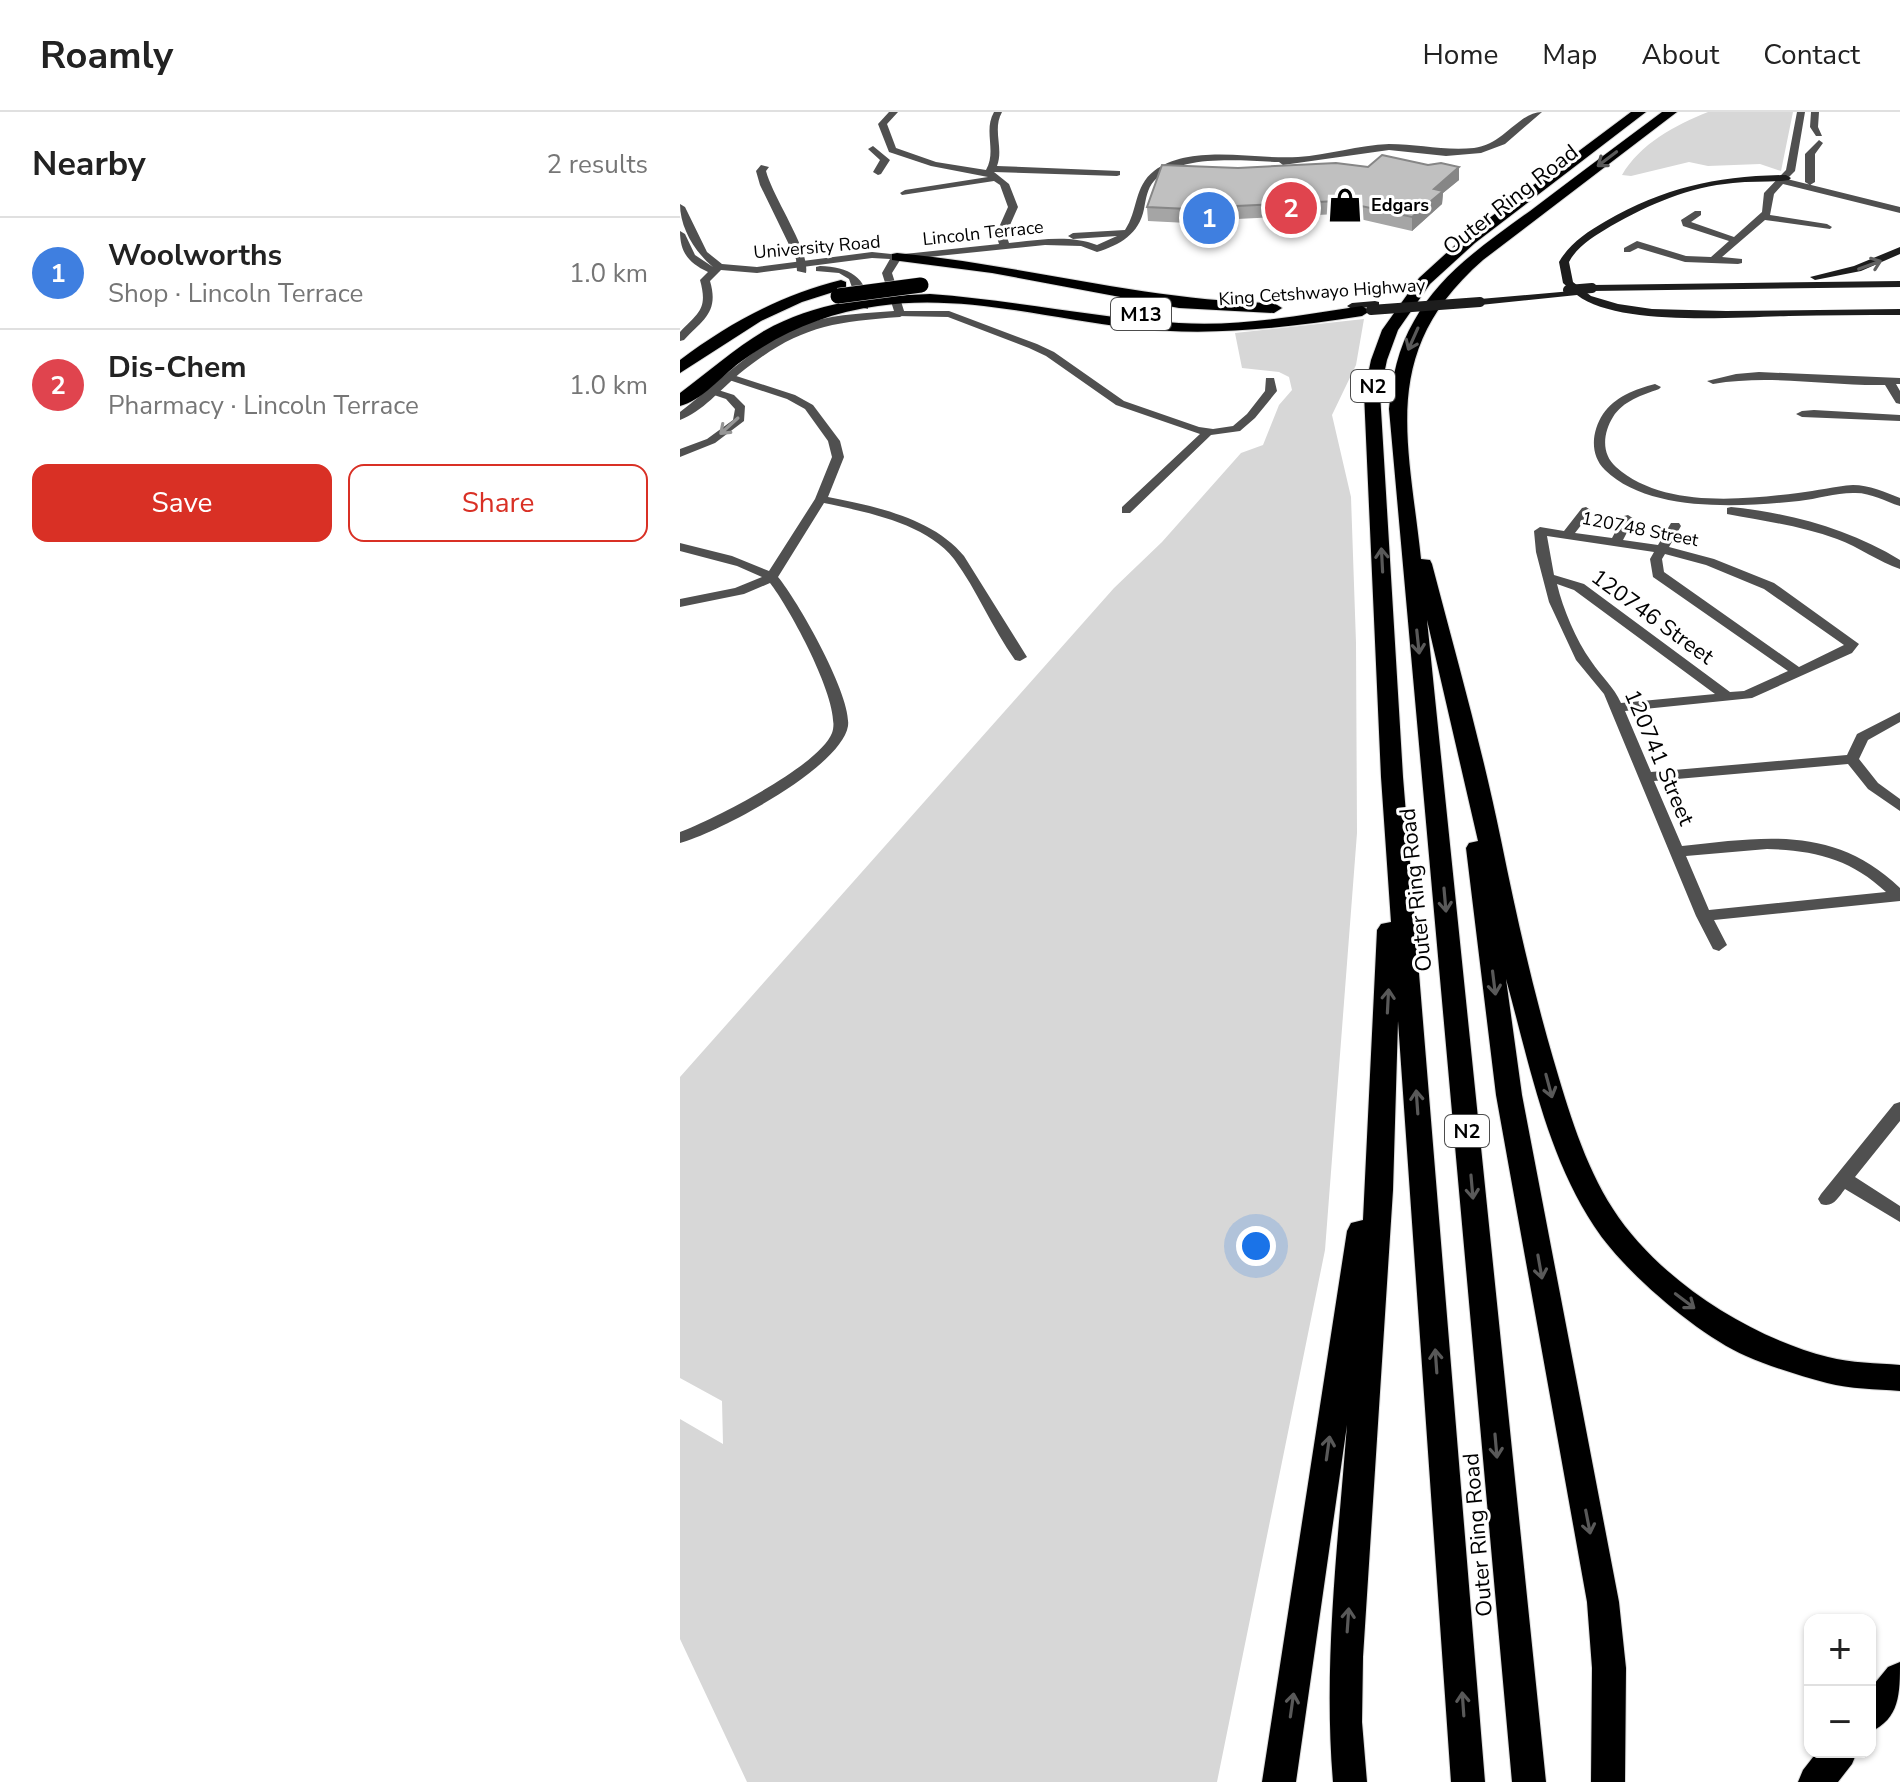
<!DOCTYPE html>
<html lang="en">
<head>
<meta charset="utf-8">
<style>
	:root { --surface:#fff; --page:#f6f6f6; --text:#222; --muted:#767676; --line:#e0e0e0; --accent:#d93025 }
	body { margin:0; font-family:"Nunito Sans",sans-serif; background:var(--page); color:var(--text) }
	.controls { position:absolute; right:24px; bottom:24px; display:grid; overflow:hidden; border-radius:16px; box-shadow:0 2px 6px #0004 }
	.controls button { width:72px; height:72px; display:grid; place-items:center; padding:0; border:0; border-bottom:2px solid var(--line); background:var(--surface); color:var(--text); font:40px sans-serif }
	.you { position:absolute; left:576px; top:1134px; width:28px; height:28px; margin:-20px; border:6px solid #fff; border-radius:50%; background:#1a73e8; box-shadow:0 0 0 12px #1a73e833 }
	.badge { display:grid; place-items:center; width:52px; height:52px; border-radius:50%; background:var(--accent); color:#fff; font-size:26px; font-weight:700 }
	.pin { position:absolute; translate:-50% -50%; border:4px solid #fff; box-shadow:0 2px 8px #0006 }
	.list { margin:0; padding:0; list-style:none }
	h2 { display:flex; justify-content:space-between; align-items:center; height:104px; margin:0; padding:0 32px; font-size:34px }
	h2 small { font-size:26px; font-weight:400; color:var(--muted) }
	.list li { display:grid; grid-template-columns:52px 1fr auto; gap:24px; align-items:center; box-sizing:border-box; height:112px; padding:0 32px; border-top:2px solid var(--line) }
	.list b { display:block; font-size:30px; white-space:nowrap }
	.list p { margin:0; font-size:26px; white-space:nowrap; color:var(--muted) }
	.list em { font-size:26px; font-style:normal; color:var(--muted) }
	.actions { display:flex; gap:16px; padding:24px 32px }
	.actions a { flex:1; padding:18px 0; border:2px solid var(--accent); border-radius:16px; text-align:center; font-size:28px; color:var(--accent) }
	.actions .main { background:var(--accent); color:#fff }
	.map { position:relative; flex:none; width:1220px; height:1670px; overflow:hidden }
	header { display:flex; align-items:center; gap:48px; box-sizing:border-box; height:112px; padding:0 40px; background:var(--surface); border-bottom:2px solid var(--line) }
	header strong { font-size:38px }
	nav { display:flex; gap:44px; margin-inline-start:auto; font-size:28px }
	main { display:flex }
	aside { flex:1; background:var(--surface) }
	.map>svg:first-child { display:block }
	.green { fill:#d7d7d7 }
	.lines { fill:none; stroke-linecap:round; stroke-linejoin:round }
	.motorway-casing { stroke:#dbdbdb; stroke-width:2 }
	.minor { fill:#505050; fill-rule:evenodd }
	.tertiary { fill:#505050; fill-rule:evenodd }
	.secondary { fill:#1d1d1d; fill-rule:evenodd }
	.motorway { fill:#000; fill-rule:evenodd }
	.motorway-bridge-casing { stroke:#dbdbdb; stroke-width:16; stroke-linecap:butt }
	.secondary-bridge { stroke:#1d1d1d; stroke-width:10 }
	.motorway-bridge { stroke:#000; stroke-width:15 }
	.wall { fill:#a5a5a5 }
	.shaded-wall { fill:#868686 }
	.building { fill:#c0c0c0; stroke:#868686; stroke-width:2 }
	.oneway { stroke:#595959 }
	.oneway2 { stroke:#616161 }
	.oneway3 { stroke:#969696 }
	.labels { text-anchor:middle; stroke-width:6; stroke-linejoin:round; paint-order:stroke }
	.far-poi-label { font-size:18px; font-weight:bold; fill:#000; stroke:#fff; text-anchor:start }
	.far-street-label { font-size:18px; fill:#000; stroke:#fff }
	.shield { fill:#fff; stroke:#4c4c4c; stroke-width:2 }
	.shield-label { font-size:20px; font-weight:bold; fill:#000 }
	.street-label { font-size:22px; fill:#000; stroke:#fff }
</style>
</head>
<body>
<header>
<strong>Roamly</strong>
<nav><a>Home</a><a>Map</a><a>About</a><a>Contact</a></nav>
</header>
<main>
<aside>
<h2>Nearby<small>2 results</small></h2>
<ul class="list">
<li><span class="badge" style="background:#3f7fe0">1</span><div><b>Woolworths</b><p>Shop · Lincoln Terrace</p></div><em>1.0 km</em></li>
<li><span class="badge" style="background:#e0444e">2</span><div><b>Dis-Chem</b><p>Pharmacy · Lincoln Terrace</p></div><em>1.0 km</em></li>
</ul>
<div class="actions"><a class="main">Save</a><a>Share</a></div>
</aside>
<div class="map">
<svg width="1220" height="1670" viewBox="0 0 1220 1670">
	<rect width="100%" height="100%" fill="#fff"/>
	<!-- green -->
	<path class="green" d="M1028,0H1113L1101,59L1080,52L1028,54L1009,50L951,64L942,63C960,32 995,13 1028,0Z
		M684,207L676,253L652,303L671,385L676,531L677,721L645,1138L537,1670H67L0,1527V1307L43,1332L42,1289L0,1266V965L434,476L482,430L561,341L583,333L599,293L612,278L609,265L599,260L562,256L555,221Z"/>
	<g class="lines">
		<!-- motorway casing -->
		<g class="motorway-casing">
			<path id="motorway" d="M951,0H966L795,131L750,172L718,218L707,248L700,281L723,665L805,1670H771L718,909L713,1078L683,1545L682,1610L687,1670H653C643,1551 658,1432 667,1313L616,1670H582L667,1119L671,1111L683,1108L697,818L701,812L711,810L701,665L684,281L691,248L702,218L739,166L784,125Z
				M982,0H997L803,148C699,239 728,325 741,447L750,448L752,452C776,544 802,635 821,728C836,802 852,874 873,946C888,997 904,1052 933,1097C978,1167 1069,1225 1148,1245C1171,1251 1197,1251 1220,1253V1279C1196,1277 1170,1277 1147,1271C1121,1264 1091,1255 1066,1244C1018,1223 943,1159 914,1114C866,1041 849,950 826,867L842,983L939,1490L946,1556L945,1670H911L912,1556L907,1490L816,983L786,736L789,731L798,729L747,508L866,1670H832L709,297C712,266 718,236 734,209C761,160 809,129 854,96C896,64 939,32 982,0Z
				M217,141C344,153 466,189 594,191L602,196L594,201L499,196L312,161L212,148V142Z
				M161,168L166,170V176L122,190L81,209L0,261V248C49,211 101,183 161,168Z
				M250,182C334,188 416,206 499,211C561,215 622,203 682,194L690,199L682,204C605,216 530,225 452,216C369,207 282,181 198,194C146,201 101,220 59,251C42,264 21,289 0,294V281C28,260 54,237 84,219C135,190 193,184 250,182Z
				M1220,1550C1220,1581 1220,1607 1190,1620V1577L1208,1555Z
				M1137,1640H1177L1172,1652L1158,1670H1118L1123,1658Z"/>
		</g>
		<!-- minor -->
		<path class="minor" d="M209,0H218L207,12L216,36L256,50L306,58C317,39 303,19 314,0H322C312,18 324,36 317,54L440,59V63L437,64L314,60L329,72L338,95L326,122L329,131C357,128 390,122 417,133L437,124L393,127L388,124L393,121L445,118C458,99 454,74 474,59C511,31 575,48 618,45C648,43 679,33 709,32C738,32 764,39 794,36C823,33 839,0 862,0L825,32L801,41L766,44L709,38L603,53L599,50C565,49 499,41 474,69C467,77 466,87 464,97C459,122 440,133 417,140L401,134L365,133L219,148L214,145L215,143L319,132L316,122L328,95L320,73L314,69L222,83L220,81L225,78L308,65L251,54L209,40L198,12Z
			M1117,0H1125L1115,59L1107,67L1220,95V101L1103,72L1094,82L1090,103L1147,112L1152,115L1150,117L1085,108L1042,145L1062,147V151L1058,152L1005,150L958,136L950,140H944V136L957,129L1006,144L1031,145L1049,129L1003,114L1001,108L1015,99H1021V103L1011,110L1054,125L1082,100L1084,81L1106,58Z
			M1131,0H1139L1138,15L1142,24H1136L1130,15Z
			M1139,28L1143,31L1135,42V70L1130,73L1125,70V42Z
			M193,34L210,48L201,62L198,63L193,60L200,48L188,37Z
			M81,53L89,55L86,59C93,86 130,138 126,161L117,159L116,147L80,73L76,59Z
			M220,199H269L357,232L374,240L444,289L519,315L533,317L553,314L567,302L585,279L586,266H594L597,279L575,306L560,319L531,323L450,401H442V395L520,322L436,293L366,244L349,236L268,205L216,204V200Z
			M1079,260L1220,266V272H1216L1220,279V292L1216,291L1205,273C1147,274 1091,262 1033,272L1027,269L1056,262Z
			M50,262L115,283L133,293L160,329L164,345L148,385C194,394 253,406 284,444L347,545L340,549L335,548C312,516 297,478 274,447C246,411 186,400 144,391L98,465C118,489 172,584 168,614C161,656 39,720 0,731V720C34,707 139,654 152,621C163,593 109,495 90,471L64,482L0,495V487L55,476L82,465L57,454L0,439V431L52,444L89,459L135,387L152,345L148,329L125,297L107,287L46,267V263Z
			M975,272L981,275L979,277C962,283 943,289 933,305C923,321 921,342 936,355C982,396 1061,388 1118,381C1137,379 1155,374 1173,373C1189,373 1205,380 1220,386V394C1204,389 1190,380 1173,381C1155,381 1137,387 1119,389C1061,395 969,401 925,358C909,342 912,319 923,302C935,285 955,277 975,272Z
			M32,276L54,283L65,294L64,309L35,331L0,345V337L27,327L53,308L55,297L46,287L28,281L26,279Z
			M1134,298L1220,303V309L1122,305L1116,302L1122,299Z
			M906,395L912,399L895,421L932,426L944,404L948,403L954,407L943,428L978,433L991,411H999L1001,414L989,435L1034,447L1094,471L1179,532L1172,541L1072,586L945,599L971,660L1167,643L1177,622L1220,600V610L1188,628L1179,647L1198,671L1220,687V699L1188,677L1168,652L974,669L1002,734C1085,725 1154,713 1220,776V789L1034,808L1047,833L1039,839L1033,837L1016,804L924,582L896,548L869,490L856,440L854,419L860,415L884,419L902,396ZM867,424L974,440L970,447L973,465L1108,559L1064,579L1050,580L904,472L874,463ZM985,442L1026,453L1084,477L1164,533L1119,555L984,460L982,447ZM877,472L894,478L1035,582L941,591C934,575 921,564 911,549C896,528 883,497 877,472ZM1087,737C1134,738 1171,747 1206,780L1029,798L1006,744Z
			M1051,395C1109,401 1170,417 1220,448V457C1199,450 1179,435 1157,427C1121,414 1084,409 1047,402V396Z
			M1220,990V1009L1175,1065L1220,1094V1110L1165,1077C1158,1086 1153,1096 1141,1092L1138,1087L1141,1082L1214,992Z"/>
		<!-- tertiary -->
		<path class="tertiary" d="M0,92L5,95L27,140L42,152L77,155L192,140L221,143L222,145L212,161L225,202L220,205C148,210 116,216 59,262C41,277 22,300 0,308V300C43,267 81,225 134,209C159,202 187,201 214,199L202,161L210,147L192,146L77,161L41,158L30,169C39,200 24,207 4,228L0,229V220C19,200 28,197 20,168L28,160C9,151 0,141 0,119L5,122L15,143L33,155C15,140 0,116 0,92Z
			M140,154C169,155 189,165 188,197L179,195L169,167L159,161L136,159V155Z"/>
		<!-- secondary -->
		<path class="secondary" d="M1106,63L1111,66L1109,68C1091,71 1072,69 1053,71C1009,75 970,92 931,114C915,124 898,133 889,150L893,170L911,184L938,192L972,197L1046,199L1220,197V203C1183,203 1146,203 1109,204C1058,205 938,215 897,183L800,193L795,190L800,187L892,179L883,171L879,150C890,131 907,120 926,109C986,75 1037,64 1106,63Z
			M1220,135V142L1181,159L1135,168L1130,165L1174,154Z
			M1220,169V175L912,179L907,176L912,173Z
			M695,189L699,190V194L672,197L667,194L672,191Z"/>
		<!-- motorway -->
		<use href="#motorway" class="motorway"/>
		<!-- motorway-bridge casing -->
		<g class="motorway-bridge-casing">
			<path id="motorway-bridge" d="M158,184L241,173"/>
		</g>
		<!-- secondary-bridge -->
		<path class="secondary-bridge" d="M888,178L912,176
			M691,198L800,190"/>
		<!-- motorway-bridge -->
		<use href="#motorway-bridge" class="motorway-bridge"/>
	</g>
	<!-- wall -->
	<path class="wall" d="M748,53L779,55V68L763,81L762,92L732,119L658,102L557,107L556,113H540L539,119H528L527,112L468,109L467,95L558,56L688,55Z"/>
	<!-- shaded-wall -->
	<path class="shaded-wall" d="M779,55V68L763,81L762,92L732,119V105L754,77Z"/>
	<!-- building -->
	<path class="building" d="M702,43L748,53L761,51L779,55L754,77L763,79L732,105L658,89L557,94L555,99H540L538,106L527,105L529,98L467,95L482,53L558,56L656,51L688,55Z"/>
	<!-- one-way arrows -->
	<defs><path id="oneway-shaft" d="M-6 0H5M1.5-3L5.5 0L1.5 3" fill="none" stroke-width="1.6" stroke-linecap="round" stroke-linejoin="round" transform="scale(2)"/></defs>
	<g class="oneway">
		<use href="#oneway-shaft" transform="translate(927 47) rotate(143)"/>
		<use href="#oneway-shaft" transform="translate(733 227) rotate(114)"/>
		<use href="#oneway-shaft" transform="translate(702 448) rotate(-93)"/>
		<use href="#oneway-shaft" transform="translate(738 530) rotate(84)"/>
		<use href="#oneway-shaft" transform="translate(765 788) rotate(85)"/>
		<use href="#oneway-shaft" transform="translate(814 871) rotate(83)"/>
		<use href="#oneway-shaft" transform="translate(708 889) rotate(-87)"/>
		<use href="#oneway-shaft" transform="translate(869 974) rotate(75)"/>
		<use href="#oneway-shaft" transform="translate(737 990) rotate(-94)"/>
		<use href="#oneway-shaft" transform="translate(792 1075) rotate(85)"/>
		<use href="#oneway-shaft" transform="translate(860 1155) rotate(80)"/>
		<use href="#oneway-shaft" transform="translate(1005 1189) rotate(37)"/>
		<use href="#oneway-shaft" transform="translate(756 1249) rotate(-94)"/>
		<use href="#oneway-shaft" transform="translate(816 1334) rotate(85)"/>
		<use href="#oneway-shaft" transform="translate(648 1336) rotate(-82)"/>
		<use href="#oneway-shaft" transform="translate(908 1410) rotate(79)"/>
		<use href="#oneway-shaft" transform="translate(668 1508) rotate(-86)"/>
		<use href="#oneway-shaft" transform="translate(783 1592) rotate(-94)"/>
		<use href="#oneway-shaft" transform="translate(612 1593) rotate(-82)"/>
	</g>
	<use class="oneway2" href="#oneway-shaft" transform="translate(1190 153) rotate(-20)"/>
	<use class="oneway3" href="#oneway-shaft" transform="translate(49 314) rotate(138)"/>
	<!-- icons -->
	<defs>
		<g id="shop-bare" transform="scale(2.76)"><path d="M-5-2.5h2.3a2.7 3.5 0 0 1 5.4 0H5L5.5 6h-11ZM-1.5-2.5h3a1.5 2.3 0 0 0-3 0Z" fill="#000" stroke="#fff" stroke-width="2.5" paint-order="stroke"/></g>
	</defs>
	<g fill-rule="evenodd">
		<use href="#shop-bare" x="665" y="93"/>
	</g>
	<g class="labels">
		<!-- far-poi labels -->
		<g class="far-poi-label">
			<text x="691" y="99">Edgars</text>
		</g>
		<!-- far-street labels -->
		<g class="far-street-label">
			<text transform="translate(303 121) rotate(-6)" y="6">Lincoln Terrace</text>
			<text transform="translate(137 135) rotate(-5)" y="6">University Road</text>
			<text transform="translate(642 180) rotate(-4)" y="6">King Cetshwayo Highway</text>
			<text transform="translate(960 417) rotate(11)" y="6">120748 Street</text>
		</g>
		<!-- shield labels -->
		<g class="shield">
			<rect x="431" y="186" width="60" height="32" rx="6"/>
			<rect x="671" y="258" width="44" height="32" rx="6"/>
			<rect x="765" y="1003" width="44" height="32" rx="6"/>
		</g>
		<g class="shield-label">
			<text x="461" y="209">M13</text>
			<text x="693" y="281">N2</text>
			<text x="787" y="1026">N2</text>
		</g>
		<!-- street labels -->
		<g class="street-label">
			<text transform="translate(830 87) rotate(-38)" y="8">Outer Ring Road</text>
			<text transform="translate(973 504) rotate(36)" y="8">120746 Street</text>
			<text transform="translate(980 645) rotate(67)" y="8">120741 Street</text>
			<text transform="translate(735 778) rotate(-96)" y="8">Outer Ring Road</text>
			<text transform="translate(797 1423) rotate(-95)" y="8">Outer Ring Road</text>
		</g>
	</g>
</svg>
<div class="controls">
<button>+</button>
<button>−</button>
</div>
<div class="you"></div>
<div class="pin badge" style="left:529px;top:106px;background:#3f7fe0">1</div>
<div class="pin badge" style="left:611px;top:96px;background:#e0444e">2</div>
</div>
</main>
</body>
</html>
